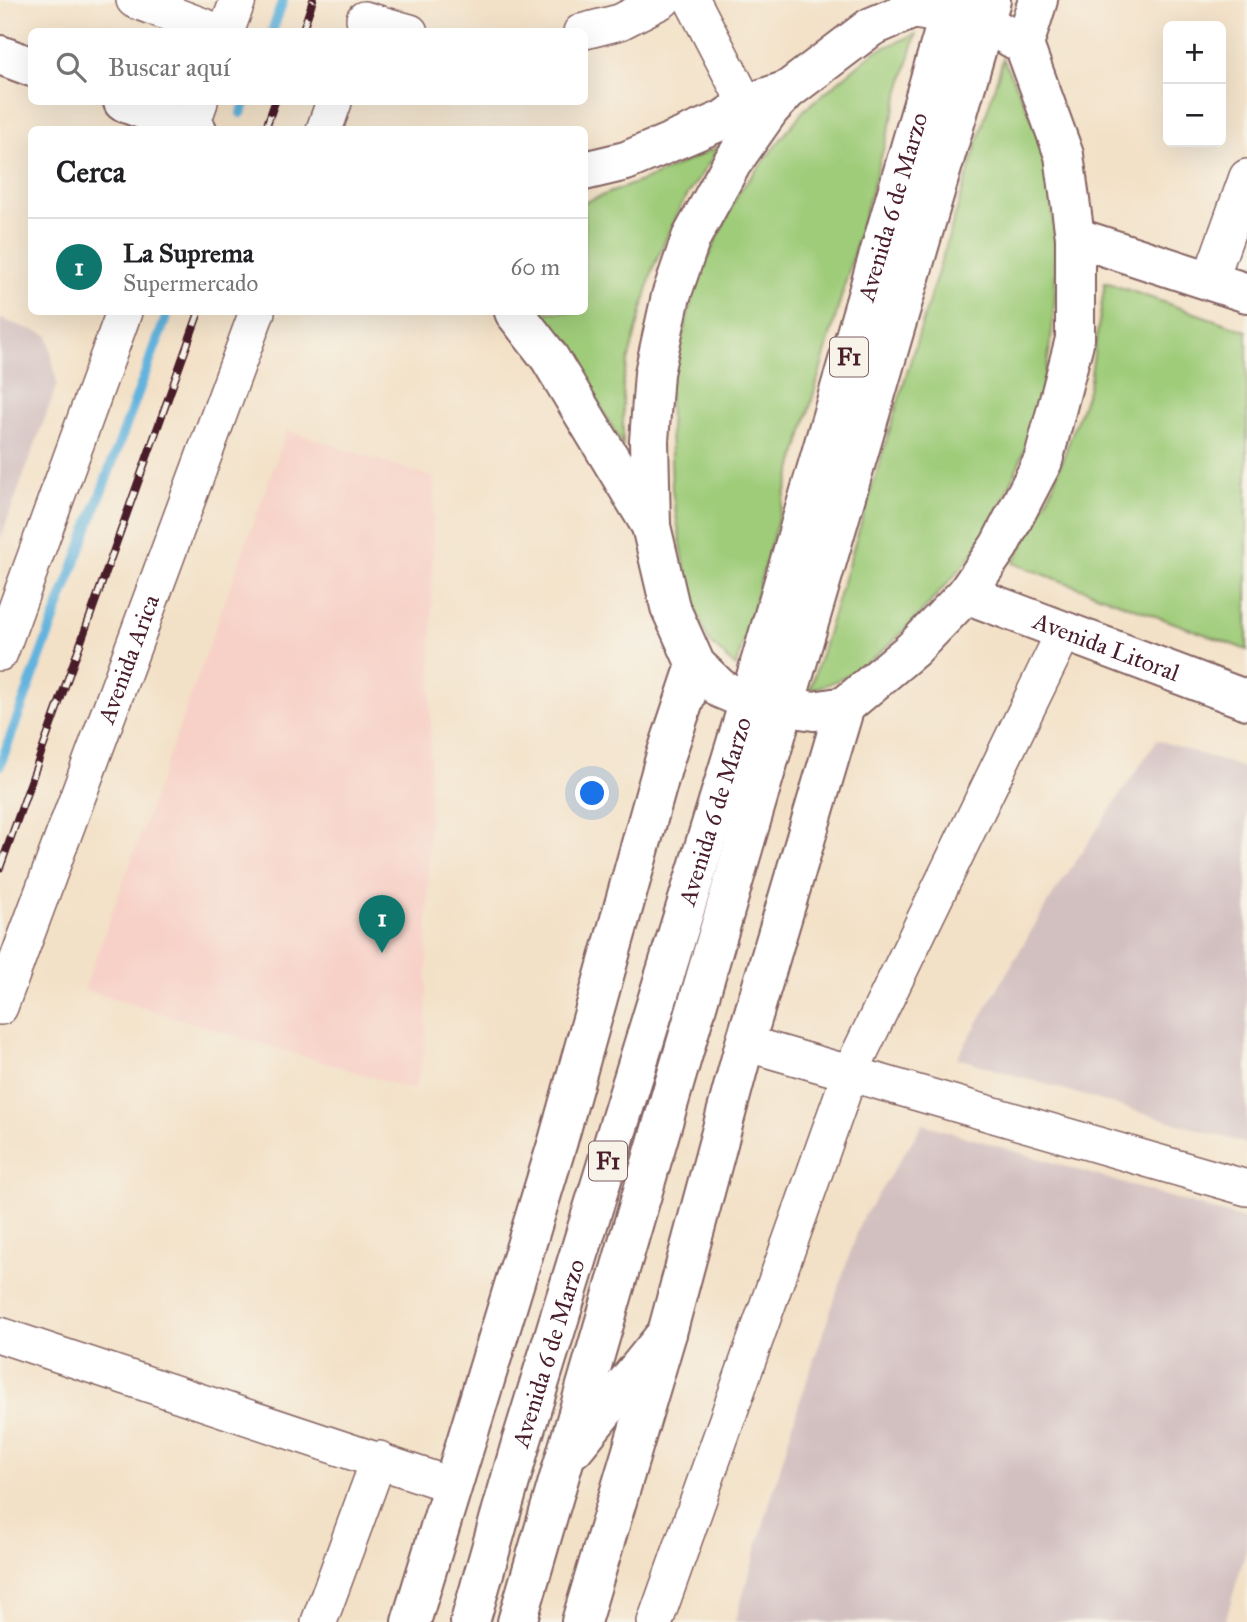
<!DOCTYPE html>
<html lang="es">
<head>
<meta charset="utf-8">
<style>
	:root { --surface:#fff; --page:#f6f6f6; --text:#202124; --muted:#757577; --line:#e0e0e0; --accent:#0f766e }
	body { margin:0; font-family:"IM FELL Great Primer",serif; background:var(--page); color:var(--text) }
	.controls { position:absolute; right:21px; top:21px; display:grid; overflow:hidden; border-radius:10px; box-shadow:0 7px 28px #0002 }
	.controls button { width:63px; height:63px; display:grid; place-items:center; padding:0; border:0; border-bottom:2px solid var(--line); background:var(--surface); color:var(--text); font:35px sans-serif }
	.you { position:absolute; left:593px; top:794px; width:24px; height:24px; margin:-18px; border:5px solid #fff; border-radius:50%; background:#1a73e8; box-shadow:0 0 0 10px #1a73e833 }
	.badge { display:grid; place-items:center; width:46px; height:46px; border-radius:50%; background:var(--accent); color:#fff; font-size:23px; font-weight:700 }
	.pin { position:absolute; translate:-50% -58px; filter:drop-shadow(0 2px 4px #0008) }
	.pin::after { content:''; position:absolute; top:37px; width:24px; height:21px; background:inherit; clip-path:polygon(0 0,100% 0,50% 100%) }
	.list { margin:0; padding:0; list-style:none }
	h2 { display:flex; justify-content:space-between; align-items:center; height:91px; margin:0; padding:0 28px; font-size:30px }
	h2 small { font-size:23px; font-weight:400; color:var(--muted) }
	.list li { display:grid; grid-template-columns:46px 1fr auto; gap:21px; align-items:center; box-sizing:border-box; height:98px; padding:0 28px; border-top:2px solid var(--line) }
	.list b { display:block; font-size:26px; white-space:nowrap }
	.list p { margin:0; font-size:23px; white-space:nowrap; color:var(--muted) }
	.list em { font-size:23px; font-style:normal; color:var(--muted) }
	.icon { flex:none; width:38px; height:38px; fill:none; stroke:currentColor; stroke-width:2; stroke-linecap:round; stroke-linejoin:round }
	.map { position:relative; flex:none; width:1247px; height:1622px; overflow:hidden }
	.search { position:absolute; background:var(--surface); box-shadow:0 7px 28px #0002; left:28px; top:28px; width:560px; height:77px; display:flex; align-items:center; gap:18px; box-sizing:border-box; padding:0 24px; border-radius:10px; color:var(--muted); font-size:26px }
	.panel { position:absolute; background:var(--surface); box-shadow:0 7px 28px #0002; left:28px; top:126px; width:560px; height:189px; border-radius:10px }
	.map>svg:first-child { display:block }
	.built { fill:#f7d1c7 }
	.industrial { fill:#d2bfc0 }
	.green { fill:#9fcc79; stroke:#747652; stroke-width:2 }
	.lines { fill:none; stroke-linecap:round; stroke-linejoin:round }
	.stream { stroke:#62b3dd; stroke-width:10 }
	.minor-casing { stroke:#856362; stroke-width:38 }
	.major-casing { stroke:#856362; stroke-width:42 }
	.highway-casing { stroke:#856362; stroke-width:42 }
	.minor { stroke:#fff; stroke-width:35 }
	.major { stroke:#fff; stroke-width:38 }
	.highway { stroke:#fff; stroke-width:38 }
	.rail-casing { stroke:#4a1f2b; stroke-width:8 }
	.rail { stroke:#f7f3e8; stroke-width:5; stroke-dasharray:16; stroke-linecap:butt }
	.labels { text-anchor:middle; stroke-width:6; stroke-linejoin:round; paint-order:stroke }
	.shield { fill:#f7f3e8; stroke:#7e5f64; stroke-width:2 }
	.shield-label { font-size:23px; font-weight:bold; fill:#4a1f2b }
	.street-label { font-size:24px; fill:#4a1f2b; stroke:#f7f3e8 }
</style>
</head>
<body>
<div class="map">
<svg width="1247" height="1622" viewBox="0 0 1247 1622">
	<rect width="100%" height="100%" fill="#f7f3e8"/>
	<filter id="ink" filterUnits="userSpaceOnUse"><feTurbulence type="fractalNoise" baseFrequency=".0143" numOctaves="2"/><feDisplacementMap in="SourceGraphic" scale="14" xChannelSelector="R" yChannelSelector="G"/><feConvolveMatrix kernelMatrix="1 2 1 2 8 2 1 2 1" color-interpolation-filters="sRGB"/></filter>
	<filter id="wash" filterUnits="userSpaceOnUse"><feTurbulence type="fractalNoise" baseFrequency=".00686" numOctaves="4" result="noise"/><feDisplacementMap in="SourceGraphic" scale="28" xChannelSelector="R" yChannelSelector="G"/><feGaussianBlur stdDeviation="1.57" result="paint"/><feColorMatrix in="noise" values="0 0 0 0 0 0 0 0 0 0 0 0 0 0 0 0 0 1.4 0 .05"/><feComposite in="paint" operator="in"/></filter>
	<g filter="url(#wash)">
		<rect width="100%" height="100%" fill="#f3e1c7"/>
		<!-- built -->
		<path class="built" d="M287,430L434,478L426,1037L415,1090L84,990Z"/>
		<!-- industrial -->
		<path class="industrial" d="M0,319L48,335L57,385L0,540Z
			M1157,740L1247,769V1144L957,1058L1047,904Z
			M923,1124L1247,1220V1547L1225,1622H735L798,1407L861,1221Z"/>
		<!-- green -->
		<path class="green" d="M916,34L736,667L708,640L689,593L672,490L669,390L696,283L739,192L804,110L874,52Z
			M1003,59C1015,85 1032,113 1039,141C1076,280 1050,438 970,557C960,571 946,584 935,597C902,636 861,677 810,690Z
			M720,146L681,205L653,268L623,380V446C596,401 573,353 542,312H584L585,202L657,175Z
			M1105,282L1247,331V650L1013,563L1051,491L1089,387Z"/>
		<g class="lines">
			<!-- stream -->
			<path class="stream" d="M272,32L283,0
				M241,113L246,102
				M0,765L168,312"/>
		</g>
	</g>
	<g filter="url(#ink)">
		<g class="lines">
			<!-- minor casing -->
			<g class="minor-casing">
				<g id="minor">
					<path d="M134,0L219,32"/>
					<path d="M692,0L746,104"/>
					<path d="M364,19L410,32"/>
					<path d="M226,32L238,0"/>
					<path d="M581,32L620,22L663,0"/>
					<path d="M190,130L200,102"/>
					<path d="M324,130L334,102"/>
					<path d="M1210,280L1247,177"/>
					<path d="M0,653L124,312"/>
					<path id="s1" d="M0,1007L257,312"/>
					<path d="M745,1043L1247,1188"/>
					<path d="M0,1335L451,1485"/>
					<path d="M319,1622L379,1459"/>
					<path d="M655,1622L850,1073L1065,630"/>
				</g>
			</g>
			<!-- major casing -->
			<g class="major-casing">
				<g id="major">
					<path d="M1024,45L1038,0"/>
					<path d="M0,55L32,67"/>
					<path d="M123,102L197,130"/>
					<path d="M584,171L626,161L723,120L746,104L788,90"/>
					<path d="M1075,237L1247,293"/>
					<path d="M514,312L549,357L651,526"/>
					<path id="s2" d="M966,594L1247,700"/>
					<path d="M411,1622L558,1141L665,758L696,665"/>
					<path d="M581,1622L667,1333L745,1043L845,706"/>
				</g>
			</g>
			<!-- highway casing -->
			<g class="highway-casing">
				<g id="highway">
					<path d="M914,9L985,23L1024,45L1064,155L1075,237V339L1043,461L999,546L966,594L913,649L845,706L814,711L749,701L721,689L696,665L670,607L651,526L649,441L654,373L671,296L691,238L732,163L770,109L788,90L871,27Z"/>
					<path d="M574,1448L667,1333"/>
					<path id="s3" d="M470,1622L521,1443L749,701L953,0"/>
					<path d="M517,1622L991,0"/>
				</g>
			</g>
			<!-- minor -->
			<use href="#minor" class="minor"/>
			<!-- major -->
			<use href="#major" class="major"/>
			<!-- highway -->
			<use href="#highway" class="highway"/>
			<!-- rail casing -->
			<g class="rail-casing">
				<path id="rail" d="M302,32L313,0
					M265,130L275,102
					M0,868L199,312"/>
			</g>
			<!-- rail -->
			<use href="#rail" class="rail"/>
		</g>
	</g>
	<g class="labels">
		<!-- shield labels -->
		<g class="shield">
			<rect x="830" y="337.5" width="38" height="39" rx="5"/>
			<rect x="589" y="1141.5" width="38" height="39" rx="5"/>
		</g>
		<g class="shield-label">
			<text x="849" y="365">F1</text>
			<text x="608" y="1169">F1</text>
		</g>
		<!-- street labels -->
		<g class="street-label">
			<text dy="8" stroke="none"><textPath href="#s3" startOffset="1477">Avenida 6 de Marzo</textPath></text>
			<text dy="8" stroke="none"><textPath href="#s2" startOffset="150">Avenida Litoral</textPath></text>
			<text dy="8" stroke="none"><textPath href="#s1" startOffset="371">Avenida Arica</textPath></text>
			<text dy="8" stroke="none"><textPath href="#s3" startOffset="847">Avenida 6 de Marzo</textPath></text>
			<text dy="8" stroke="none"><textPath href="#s3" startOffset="280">Avenida 6 de Marzo</textPath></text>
		</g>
	</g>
</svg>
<div class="controls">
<button>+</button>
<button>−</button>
</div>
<div class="you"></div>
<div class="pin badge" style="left:382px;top:953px">1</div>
<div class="search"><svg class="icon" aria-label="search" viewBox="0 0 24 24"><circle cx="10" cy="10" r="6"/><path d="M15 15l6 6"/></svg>Buscar aquí</div>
<section class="panel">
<h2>Cerca<small></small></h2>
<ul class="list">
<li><span class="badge">1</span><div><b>La Suprema</b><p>Supermercado</p></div><em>60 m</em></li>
</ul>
</section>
</div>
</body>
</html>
